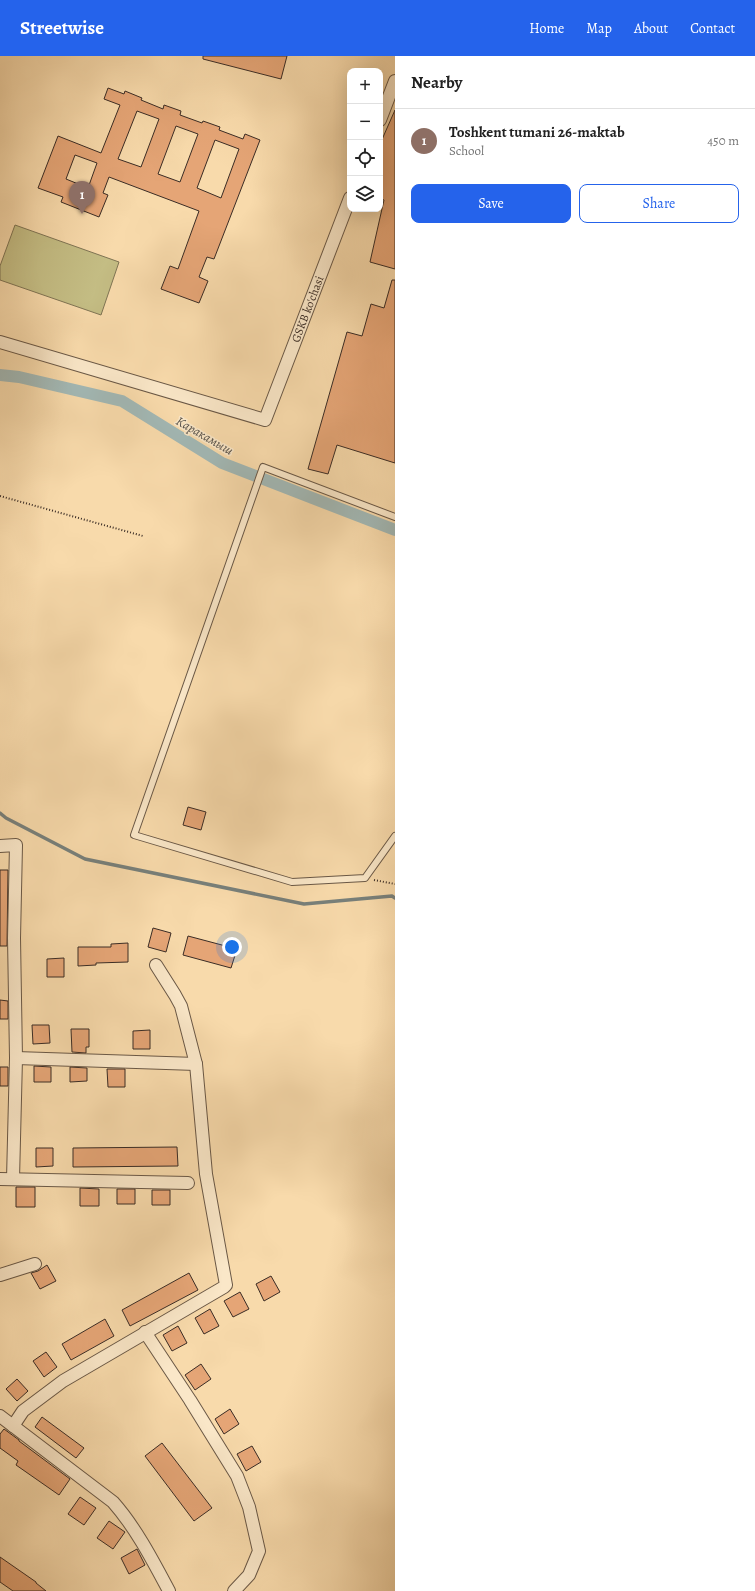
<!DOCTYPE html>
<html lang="en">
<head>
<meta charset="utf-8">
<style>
	:root { --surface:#fff; --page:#f6f6f6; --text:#222; --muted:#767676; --line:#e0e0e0; --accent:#2563eb }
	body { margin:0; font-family:Alegreya,serif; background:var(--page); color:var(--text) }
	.controls { position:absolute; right:12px; top:12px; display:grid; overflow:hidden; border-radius:8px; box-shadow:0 4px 16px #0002 }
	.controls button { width:36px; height:36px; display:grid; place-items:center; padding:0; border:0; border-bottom:1px solid var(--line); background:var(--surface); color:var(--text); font:20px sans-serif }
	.you { position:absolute; left:232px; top:891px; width:14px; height:14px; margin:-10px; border:3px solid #fff; border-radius:50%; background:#1a73e8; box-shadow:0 0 0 6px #1a73e833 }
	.badge { display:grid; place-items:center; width:26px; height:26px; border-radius:50%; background:var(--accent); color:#fff; font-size:13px; font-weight:700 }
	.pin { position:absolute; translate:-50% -33px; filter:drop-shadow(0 1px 2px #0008) }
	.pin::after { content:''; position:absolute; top:21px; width:14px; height:12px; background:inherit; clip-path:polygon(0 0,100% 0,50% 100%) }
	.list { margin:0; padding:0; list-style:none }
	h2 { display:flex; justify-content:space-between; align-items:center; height:52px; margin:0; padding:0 16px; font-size:17px }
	h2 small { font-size:13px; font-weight:400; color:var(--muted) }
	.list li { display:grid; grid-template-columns:26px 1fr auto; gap:12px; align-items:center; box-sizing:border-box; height:64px; padding:0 16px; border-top:1px solid var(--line) }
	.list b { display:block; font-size:15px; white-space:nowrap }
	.list p { margin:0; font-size:13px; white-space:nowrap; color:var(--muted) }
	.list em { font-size:13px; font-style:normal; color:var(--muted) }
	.actions { display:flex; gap:8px; padding:12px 16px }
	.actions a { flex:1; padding:9px 0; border:1px solid var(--accent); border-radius:8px; text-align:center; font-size:14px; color:var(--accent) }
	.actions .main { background:var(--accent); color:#fff }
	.icon { flex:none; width:22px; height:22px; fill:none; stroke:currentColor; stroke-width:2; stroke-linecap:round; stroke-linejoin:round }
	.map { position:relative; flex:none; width:395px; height:1535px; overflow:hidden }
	header { display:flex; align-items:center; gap:24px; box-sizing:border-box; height:56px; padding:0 20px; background:var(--accent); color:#fff }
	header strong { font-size:19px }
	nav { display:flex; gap:22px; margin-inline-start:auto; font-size:14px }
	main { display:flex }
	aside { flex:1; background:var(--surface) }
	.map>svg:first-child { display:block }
	.park { fill:#c4bd84; stroke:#7f7454 }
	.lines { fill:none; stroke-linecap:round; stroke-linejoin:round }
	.stream { stroke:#78807b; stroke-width:3.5 }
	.canal { stroke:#a2b8b5; stroke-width:12 }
	.building { fill:#e5a576; stroke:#3a2c25; fill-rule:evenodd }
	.lane-casing { stroke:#6a5846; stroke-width:8 }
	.street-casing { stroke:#6a5846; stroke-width:14 }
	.path { stroke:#3a2c25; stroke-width:2; stroke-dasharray:1 2; stroke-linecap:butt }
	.lane { stroke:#fae7c8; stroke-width:6 }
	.street { stroke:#fae7c8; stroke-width:12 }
	.labels { text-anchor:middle; stroke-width:3; stroke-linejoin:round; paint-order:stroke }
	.street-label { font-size:12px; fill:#3a2c25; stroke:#fae7c8 }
	.water-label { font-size:13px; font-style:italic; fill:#544f49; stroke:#fae7c8 }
</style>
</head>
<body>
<header>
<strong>Streetwise</strong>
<nav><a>Home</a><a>Map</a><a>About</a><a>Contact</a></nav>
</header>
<main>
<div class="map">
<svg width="395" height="1535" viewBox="0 0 395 1535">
	<rect width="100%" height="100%" fill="#f8daab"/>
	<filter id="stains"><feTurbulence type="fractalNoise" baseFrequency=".005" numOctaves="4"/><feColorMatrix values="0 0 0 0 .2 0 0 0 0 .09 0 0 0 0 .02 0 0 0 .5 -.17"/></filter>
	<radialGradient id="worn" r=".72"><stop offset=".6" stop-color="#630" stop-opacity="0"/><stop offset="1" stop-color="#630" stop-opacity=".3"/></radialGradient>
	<!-- park -->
	<path class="park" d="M15,169L119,206L101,259L0,224V210Z"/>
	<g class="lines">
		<!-- stream -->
		<path class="stream" d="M0,757L6,762L85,803L304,848L392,840L395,842"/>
		<!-- canal -->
		<path class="canal" d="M0,319L19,321L122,345L222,407L395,474"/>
	</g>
	<!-- building -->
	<path class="building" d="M203,0H287L281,23L203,3Z
		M108,32L124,38L125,35L142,42L141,44L163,53L164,49L181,55L180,59L202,67L203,65L220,71L219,74L243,83L245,78L260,84L214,203L207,201L199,221L208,225L199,247L161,233L170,210L178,213L199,155L109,121L103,137L108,139L99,161L61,146L63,141L38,132L58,80L101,97L120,49L104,43ZM137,55L159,63L141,111L118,103ZM176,70L198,78L180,126L158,118ZM215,84L239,93L221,142L197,132ZM75,99L97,107L88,132L66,123Z
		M395,54V213L370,206L384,144L380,142V88Z
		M392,224H395V407L337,389L328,418L308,413L347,276L362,280L371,248L384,252Z
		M188,751L206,756L201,774L183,769Z
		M0,814H8L7,890H0Z
		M153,872L171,877L166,896L148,891Z
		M188,880L237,893L231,912L183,899Z
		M128,887V906L96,907V909L78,910V891H111V888Z
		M64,902V921H47V903Z
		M0,944L8,945V963H0Z
		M32,969H49L50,987L33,988Z
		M71,973H89V991H86V997L72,996Z
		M150,974V993H133V975Z
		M34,1010L51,1011V1026H34Z
		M0,1011H8V1030H0Z
		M70,1011L87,1012V1025L70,1026Z
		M107,1013H125V1031H108Z
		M177,1091L178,1110L73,1111V1092Z
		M36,1092H53V1110L36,1111Z
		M16,1131H35V1151H16Z
		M80,1132L99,1133V1150H80Z
		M117,1133H135V1148H117Z
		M152,1134H170V1149H152Z
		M47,1209L56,1225L40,1233L31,1217L38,1215Z
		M189,1217L198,1234L130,1270L122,1254Z
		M271,1220L280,1236L264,1245L256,1228Z
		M240,1236L249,1253L233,1261L224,1245Z
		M210,1253L219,1270L204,1278L195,1262Z
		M105,1263L114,1280L71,1304L62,1288Z
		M178,1270L187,1287L172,1295L163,1279Z
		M46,1296L57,1311L44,1321L33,1305Z
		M201,1308L211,1323L195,1334L185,1319Z
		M17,1323L28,1335L17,1345L6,1333Z
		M230,1353L239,1368L224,1378L215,1363Z
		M42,1361L84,1392L76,1402L35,1371Z
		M4,1373L19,1384V1385L70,1423L59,1439L16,1409L18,1405L0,1392V1378Z
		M162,1387L212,1452L194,1465L145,1400Z
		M252,1390L261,1406L246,1415L237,1398Z
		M80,1441L96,1452L84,1469L68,1458Z
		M109,1465L125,1476L113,1493L97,1482Z
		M137,1493L145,1509L129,1518L121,1502Z
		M0,1501L36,1526V1527L46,1535H13L0,1526Z"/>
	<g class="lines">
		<!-- lane casing -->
		<g class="lane-casing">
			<path id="lane" d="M395,461L263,411L134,779L292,826L365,822L395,780"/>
		</g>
		<!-- street casing -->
		<g class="street-casing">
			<g id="street">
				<path d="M380,64L395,25"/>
				<path id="s1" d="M0,286L265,364L350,142"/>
				<path d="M0,790L16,789L14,882L16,1002L13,1123"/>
				<path d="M16,1002L196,1008"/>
				<path d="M0,1123L188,1127"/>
				<path d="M0,1219L35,1208"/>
				<path d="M145,1276L190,1344L237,1420L249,1451L259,1495L249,1519L234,1535"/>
				<path d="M0,1360L113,1446C136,1472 153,1505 169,1535"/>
				<path d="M13,1370L23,1355L63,1325L224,1231L226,1229L206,1118L196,1008L181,950L175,939L156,909"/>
			</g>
		</g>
		<!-- path -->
		<path class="path" d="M0,440L143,480
			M374,824L395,828"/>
		<!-- lane -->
		<use href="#lane" class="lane"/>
		<!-- street -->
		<use href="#street" class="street"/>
	</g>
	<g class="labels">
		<!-- street labels -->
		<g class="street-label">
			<text dy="4" stroke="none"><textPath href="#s1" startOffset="395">GSKB ko'chasi</textPath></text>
		</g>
		<!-- water labels -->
		<g class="water-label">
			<text transform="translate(205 379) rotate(30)" y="5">Каракамыш</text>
		</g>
	</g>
	<rect width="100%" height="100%" filter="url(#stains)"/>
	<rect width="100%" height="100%" fill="url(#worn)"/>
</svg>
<div class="controls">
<button>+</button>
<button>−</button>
<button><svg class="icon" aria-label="locate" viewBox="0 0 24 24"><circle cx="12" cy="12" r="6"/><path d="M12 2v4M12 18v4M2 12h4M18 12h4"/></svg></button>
<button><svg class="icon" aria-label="layers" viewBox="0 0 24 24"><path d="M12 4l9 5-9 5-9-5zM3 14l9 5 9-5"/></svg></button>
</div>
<div class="you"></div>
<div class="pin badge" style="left:82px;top:158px;background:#8d6e63">1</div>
</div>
<aside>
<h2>Nearby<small></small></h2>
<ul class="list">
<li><span class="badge" style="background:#8d6e63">1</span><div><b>Toshkent tumani 26-maktab</b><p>School</p></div><em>450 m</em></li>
</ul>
<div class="actions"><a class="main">Save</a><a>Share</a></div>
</aside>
</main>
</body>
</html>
